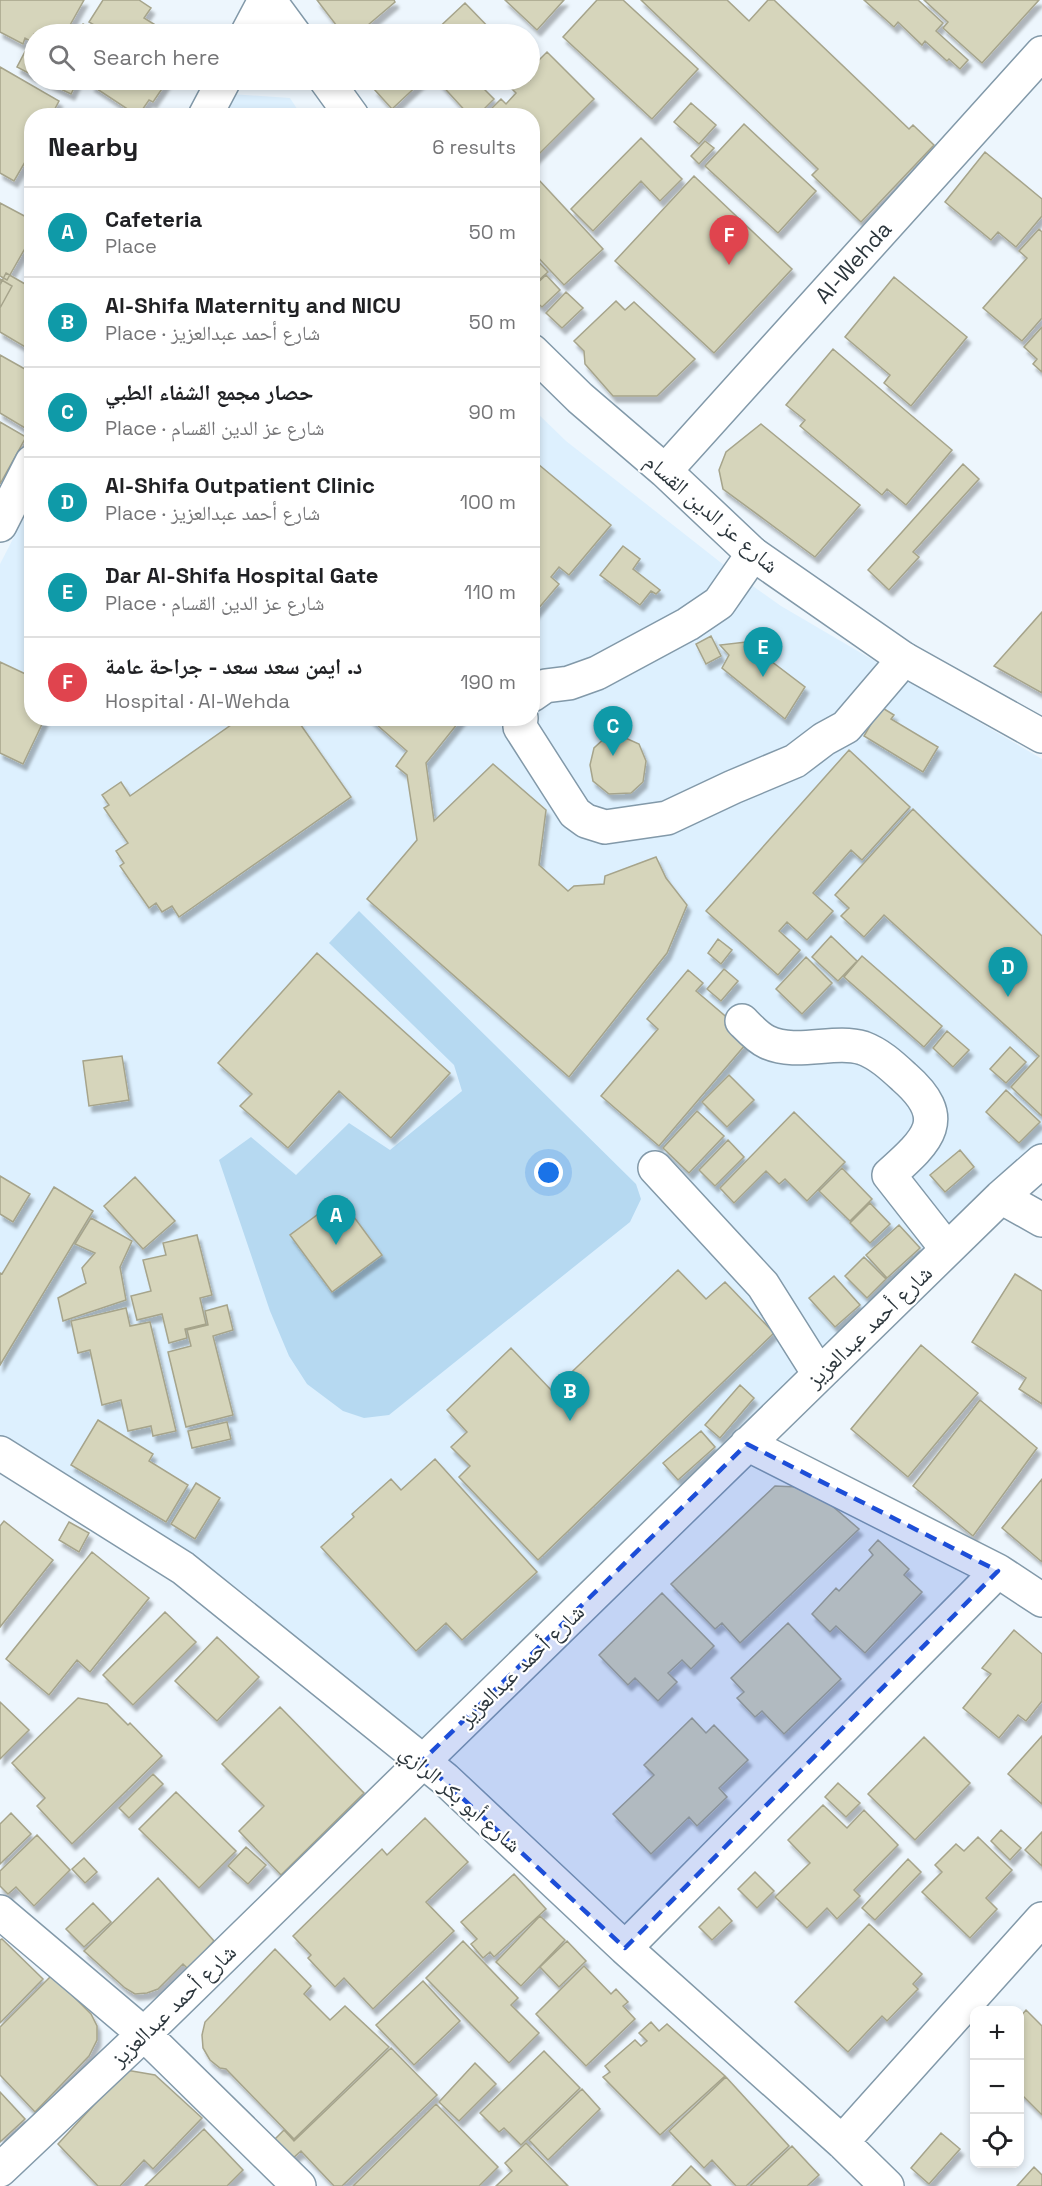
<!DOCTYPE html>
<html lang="en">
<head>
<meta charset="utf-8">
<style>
	:root { --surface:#fff; --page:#f2f2f2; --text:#202124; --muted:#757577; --line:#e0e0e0; --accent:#0b8043 }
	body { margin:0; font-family:"Space Grotesk","Noto Naskh Arabic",sans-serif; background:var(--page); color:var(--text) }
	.controls { position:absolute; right:18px; bottom:18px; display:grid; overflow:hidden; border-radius:12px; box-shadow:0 3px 9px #0003 }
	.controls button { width:54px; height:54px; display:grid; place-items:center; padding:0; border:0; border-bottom:2px solid var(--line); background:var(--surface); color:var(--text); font:30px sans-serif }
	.you { position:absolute; left:549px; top:1173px; width:21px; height:21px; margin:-15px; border:4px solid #fff; border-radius:50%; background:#1a73e8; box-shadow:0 0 0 9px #1a73e833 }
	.badge { display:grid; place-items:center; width:39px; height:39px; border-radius:50%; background:var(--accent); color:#fff; font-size:20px; font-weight:700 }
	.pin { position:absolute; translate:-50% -50px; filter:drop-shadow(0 2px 3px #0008) }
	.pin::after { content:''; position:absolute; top:32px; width:21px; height:18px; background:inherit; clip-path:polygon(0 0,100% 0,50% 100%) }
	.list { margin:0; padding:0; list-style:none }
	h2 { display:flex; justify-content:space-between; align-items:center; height:78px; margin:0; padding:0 24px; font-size:26px }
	h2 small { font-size:20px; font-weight:400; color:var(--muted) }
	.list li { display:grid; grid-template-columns:39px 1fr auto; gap:18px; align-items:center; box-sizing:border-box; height:90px; padding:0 24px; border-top:2px solid var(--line) }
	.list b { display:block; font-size:22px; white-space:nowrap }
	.list p { margin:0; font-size:20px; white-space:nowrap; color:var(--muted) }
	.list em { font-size:20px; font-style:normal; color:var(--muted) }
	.icon { flex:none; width:33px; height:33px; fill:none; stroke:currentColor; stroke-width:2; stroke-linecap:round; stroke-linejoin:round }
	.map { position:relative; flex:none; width:1042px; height:2186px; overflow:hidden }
	.search { position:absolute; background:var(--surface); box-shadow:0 3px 9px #0003; left:24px; top:24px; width:516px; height:66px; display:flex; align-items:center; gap:15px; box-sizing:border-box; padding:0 21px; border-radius:33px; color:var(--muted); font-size:22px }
	.panel { position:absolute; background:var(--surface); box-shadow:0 3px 9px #0003; left:24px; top:108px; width:516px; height:618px; border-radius:24px }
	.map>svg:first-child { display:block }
	.built { fill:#ddf0fe }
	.green { fill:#b6d9f1 }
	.building { fill:#d6d5bb; stroke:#a6a48b; stroke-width:1.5; filter:url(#shadow) }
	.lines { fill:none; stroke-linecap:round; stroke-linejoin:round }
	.minor-casing { stroke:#8299a9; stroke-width:36 }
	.major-casing { stroke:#8299a9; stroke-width:36 }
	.minor { stroke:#fff; stroke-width:33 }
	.major { stroke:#fff; stroke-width:33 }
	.marked { fill:#1d4ed8; fill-opacity:0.2; stroke:#1d4ed8; stroke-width:4.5; stroke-dasharray:12 8; stroke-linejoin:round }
	.labels { text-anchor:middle; stroke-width:4.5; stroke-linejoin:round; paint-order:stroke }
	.street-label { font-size:22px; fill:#2c363c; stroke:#fff }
</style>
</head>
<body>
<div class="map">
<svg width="1042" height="2186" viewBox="0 0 1042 2186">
	<defs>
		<filter id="shadow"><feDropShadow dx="3.5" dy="6" stdDeviation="1.5" flood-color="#0004"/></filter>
	</defs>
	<rect width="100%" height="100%" fill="#edf6fd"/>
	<!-- built -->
	<path class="built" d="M231,94L290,98L301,115L221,116Z
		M533,409L566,441L729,569L781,606L1042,759V1149L661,1513L419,1740L0,1449V564L31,504L32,718H532Z"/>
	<!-- green -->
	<path class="green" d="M359,911L636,1184L641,1199L630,1222L389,1415L364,1418L343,1411L307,1384L289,1356L270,1311L219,1160L251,1137L296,1175L349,1123L390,1150L462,1091L454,1065L329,943Z"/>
	<!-- building -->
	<path class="building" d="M0,0H84L65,34H34V43L25,38L23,44L0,32Z
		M103,0H139L151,8L144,18L170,34H109L89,22Z
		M317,0H394L395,2L368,25L376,34H343Z
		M505,0H564L537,30Z
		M597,0H623L698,69L652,119L563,37Z
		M641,0H727L749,21L768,0H774L909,129L913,125L934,145L861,222L812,175L818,169Z
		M864,0H918L943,23L936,31L968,60L960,69L949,59L947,61L925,41L922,45L898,22L894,27Z
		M924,0H1039L982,63L943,28L948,22Z
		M465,3L495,34H432Z
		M83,24L100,34H76Z
		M29,44L34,46V76L17,67Z
		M547,52L594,99L532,161V116H484L501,99L506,104L516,93L511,88L519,80H530V69Z
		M0,67L59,101L51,116H32V150L14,181L0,173Z
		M42,80H78L71,94Z
		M95,80H168L153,102L149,100L138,116L91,85Z
		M385,80H423L392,109L374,89Z
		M437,80H475L494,99L477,116H470Z
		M691,103L716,125L699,144L674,122Z
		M744,124L816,191L778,233L705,166Z
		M641,138L682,179L660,201L641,181L593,231L571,209Z
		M705,141L714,148L699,164L691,156Z
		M985,152L1042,199V216L1016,247L998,232L991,240L945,202Z
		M694,176L792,269L714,353L615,261Z
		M538,179L603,249L564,285L532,251V184Z
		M0,203L32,220V236L7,280L0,276Z
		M1039,229L1042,232V318L1022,341L983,308L1027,258L1019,251Z
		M532,255L548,272L532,286Z
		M6,273L32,288V351L0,332V285Z
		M546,275L560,290L542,307L532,298V288Z
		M894,277L967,337L911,406L884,383L890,375L845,337Z
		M0,279L12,286L0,308Z
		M566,292L583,308L562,328L546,313Z
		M616,301L625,310L634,302L695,359L657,396H613L585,364L584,351L574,341Z
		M1042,327V372L1033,364L1037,359L1024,347Z
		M833,349L952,450L906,505L887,489L882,495L800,426L805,420L786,405Z
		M0,355L32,373V416L25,428L0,413Z
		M0,422L26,437L0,484Z
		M761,424L860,505L815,557L723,489L719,470L726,452Z
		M532,459L611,525L569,575L559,567L551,577L559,584L532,616Z
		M963,464L979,479L913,552L919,557L889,590L868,570Z
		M623,546L640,559L633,569L660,590L656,594L651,591L640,605L600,575Z
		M1042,612V693L994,666Z
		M711,636L721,656L706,664L696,644Z
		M746,642L805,687L785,719L722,668L729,655L720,645Z
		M0,662L32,677V718H45L23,764L0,753Z
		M881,707L894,715L891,719L938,747L923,772L864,736Z
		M241,718H296L351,797L179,917L172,906L162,912L156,903L149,908L120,866L124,863L116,851L128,843L104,808L109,805L102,795L121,782L130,796Z
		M369,718H462L426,763L434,821L493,764L546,810L539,865L568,891L574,886L604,884L605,876L656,857L666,878L687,905L667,953L569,1077L367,899L417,840L407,775L396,766L407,751Z
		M621,736L639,744L646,761L643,782L631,793L609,794L593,781L590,765L594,748L606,737Z
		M849,750L910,807L862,860L851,850L813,893L833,911L807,940L787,922L779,931L800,950L778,975L706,911Z
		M913,809L1042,936V1116L1011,1087L1039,1056L884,915L864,937L841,916L849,908L835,895Z
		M831,936L857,961L838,981L812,957Z
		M718,939L732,950L721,964L708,953Z
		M317,953L450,1073L391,1138L339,1091L288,1148L240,1106L252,1094L218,1063Z
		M862,956L942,1026L924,1047L844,977Z
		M806,957L832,983L802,1014L776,989Z
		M724,969L738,981L721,1001L707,989Z
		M688,970L703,983L696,991L751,1038L659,1146L601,1096L658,1029L647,1019Z
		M947,1031L969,1050L953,1067L933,1048Z
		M1010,1047L1026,1062L1006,1083L990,1069Z
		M122,1056L129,1100L89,1106L83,1061Z
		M729,1075L754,1100L727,1127L702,1102Z
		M1006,1090L1040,1122L1019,1143L986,1112Z
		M697,1111L724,1136L689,1173L663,1148Z
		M794,1112L845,1162L807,1201L785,1179L779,1184L766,1171L734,1203L720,1188Z
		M728,1140L744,1157L715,1186L699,1170Z
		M960,1150L974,1167L945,1192L930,1175Z
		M842,1168L872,1199L850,1221L819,1191Z
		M0,1176L30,1194L13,1222L0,1214Z
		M135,1177L175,1221L143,1249L104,1206Z
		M54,1187L93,1211L0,1365V1273L2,1274Z
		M340,1198L382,1255L332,1292L290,1235Z
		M870,1203L890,1224L870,1243L850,1223Z
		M91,1218L132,1241L120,1267L126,1300L63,1321L58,1298L86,1283L82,1268L95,1253L75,1244Z
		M899,1225L920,1248L887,1278L866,1255Z
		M197,1235L212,1295L200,1298L206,1324L185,1329L187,1338L169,1343L162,1314L137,1320L131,1296L151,1291L143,1260L166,1255L163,1243Z
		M864,1257L886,1279L867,1298L845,1276Z
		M678,1270L706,1299L725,1282L774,1333L538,1560L459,1477L470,1466L451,1447L467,1432L447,1410L511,1348L552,1391Z
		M1015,1274L1042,1291V1404L1019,1389L1026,1378L972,1342Z
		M834,1276L860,1305L835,1327L809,1298Z
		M227,1305L233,1330L213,1336L233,1415L186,1427L168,1352L191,1346L187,1330L208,1325L205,1311Z
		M126,1308L130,1326L150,1322L176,1431L153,1436L151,1426L128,1431L121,1400L102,1405L90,1350L78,1353L71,1321Z
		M921,1345L978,1393L908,1477L851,1429Z
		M740,1385L754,1398L720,1438L705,1425Z
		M980,1400L1037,1448L973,1536L913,1486Z
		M98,1420L153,1454L149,1461L188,1485L166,1522L71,1465Z
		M227,1422L231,1439L192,1448L188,1431Z
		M701,1431L715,1447L678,1480L663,1463Z
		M435,1459L537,1572L462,1640L446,1623L416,1651L321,1547L354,1517L352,1514L391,1479L401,1490Z
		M1042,1479V1562L1002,1528Z
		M196,1483L220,1498L195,1539L171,1524Z
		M775,1486L798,1487L824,1499L859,1529L740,1643L722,1623L715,1629L671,1584Z
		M4,1521L53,1560L0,1627V1526Z
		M69,1522L89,1533L79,1552L59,1540Z
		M878,1540L909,1569L904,1575L922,1592L865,1653L836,1626L830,1632L812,1614L836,1588L839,1591L873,1555L869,1550Z
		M92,1552L149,1598L90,1672L77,1660L49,1695L6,1659Z
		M662,1593L714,1646L691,1669L682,1660L668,1673L677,1682L658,1701L635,1678L628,1685L599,1655Z
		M165,1612L196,1642L133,1705L103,1675Z
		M788,1623L841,1679L784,1734L762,1711L755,1717L737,1698L744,1692L731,1678Z
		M1014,1630L1042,1654V1701L1026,1721L1018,1715L999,1738L963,1708L991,1674L982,1668Z
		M217,1637L259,1677L217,1721L175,1681Z
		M78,1698L107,1704L128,1725L130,1723L162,1756L72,1844L37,1806L45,1798L12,1763Z
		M0,1702L29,1730L0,1759Z
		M280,1707L364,1793L281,1875L239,1831L264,1806L222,1764Z
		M692,1718L706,1733L714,1725L748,1760L719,1788L727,1797L697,1826L689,1817L651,1854L613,1814L654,1775L644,1765Z
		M1042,1736V1804L1008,1774Z
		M924,1737L970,1783L915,1840L868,1794Z
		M153,1774L163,1784L129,1818L119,1808Z
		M838,1783L860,1803L846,1817L825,1797Z
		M176,1792L236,1851L199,1888L139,1829Z
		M823,1805L847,1828L864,1810L898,1845L854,1890L860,1896L837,1919L827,1908L807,1928L775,1897L810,1863L788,1840Z
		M11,1813L31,1834L0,1864V1824Z
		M425,1818L468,1862L426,1902L454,1931L373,2009L344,1978L335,1987L308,1958L311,1955L293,1936L382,1849L387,1855Z
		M1001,1830L1021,1848L1010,1860L991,1841Z
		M1042,1832V1866L1025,1850Z
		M37,1835L70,1870L34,1906L16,1887L8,1894L0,1886V1871Z
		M978,1837L1012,1870L986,1898L997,1909L970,1938L922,1892L942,1872L935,1865L956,1844L964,1851Z
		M246,1847L266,1865L248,1884L228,1866Z
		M84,1858L97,1872L85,1883L72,1869Z
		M908,1859L921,1872L875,1920L862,1908Z
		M755,1872L774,1891L757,1908L738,1889Z
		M514,1874L546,1909L494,1957L490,1952L483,1958L471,1944L477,1939L461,1922Z
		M158,1878L214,1941L188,1969L183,1964L158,1989L147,1993L135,1994L125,1988L84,1951Z
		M93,1903L111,1922L84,1947L66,1929Z
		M719,1907L732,1921L712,1940L699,1927Z
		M540,1916L565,1940L521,1986L496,1962Z
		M869,1924L922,1974L913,1984L918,1989L887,2021L882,2016L848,2052L795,2002Z
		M2,1939L43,1979L0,2023V1940Z
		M463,1941L518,1998L511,2005L539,2033L509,2063L426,1978Z
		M567,1941L586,1961L559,1987L540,1967Z
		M275,1949L311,1986L304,1994L330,2020L345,2006L389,2047L294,2139L226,2069L220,2068L210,2060L203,2048L202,2035L205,2022Z
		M584,1966L611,1994L616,1989L628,2002L623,2006L635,2019L586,2066L536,2014Z
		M52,1975L91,2014L97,2026V2040L89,2056L35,2112L0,2075V2027Z
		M423,1981L460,2021L414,2065L376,2025Z
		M1026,2010L1042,2026V2115L1020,2093V2017Z
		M651,2022L659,2031L667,2024L725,2076L660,2135L603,2077L610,2072L605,2066L635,2040L641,2046L647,2041L639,2033Z
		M391,2048L437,2095L342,2186H334L301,2151L292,2159L274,2140L284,2130L294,2141Z
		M544,2051L580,2088L521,2145L504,2128L499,2132L480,2113Z
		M475,2063L496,2084L459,2121L439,2102Z
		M126,2070L155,2075L202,2118L153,2169L144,2160L120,2186H98L58,2144Z
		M726,2077L789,2146L746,2186H736L712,2160L704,2168L669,2131Z
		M582,2089L600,2109L548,2160L529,2140Z
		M0,2092L25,2119L0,2142Z
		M436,2104L498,2167L479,2186H353Z
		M204,2129L243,2170L227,2186H145Z
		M941,2133L960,2149L929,2184L911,2168Z
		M526,2143L568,2186H496L512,2171L505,2163Z
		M792,2146L819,2175L807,2186H750Z
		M691,2166L711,2186H672Z
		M1034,2167L1042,2175V2186H1017Z"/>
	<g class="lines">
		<!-- minor casing -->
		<g class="minor-casing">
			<path id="minor" d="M247,34L265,0
				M205,116L224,80
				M0,525L32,462
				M532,695L545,686L569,683L597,673L688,624L719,603L753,554
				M521,718L520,727L575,813L586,821L605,827L667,818L733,787L795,761L824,739L846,727L904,659
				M742,1021C749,1028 758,1038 767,1042C797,1056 834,1039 863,1048C879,1054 891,1065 904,1077C952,1119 928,1140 889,1175L947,1249
				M655,1168L763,1285L819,1374
				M1001,1197L1042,1220
				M747,1444L998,1571
				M0,1453L183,1568L445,1779L625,1948L842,2142L887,2186
				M0,1912L144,2034L299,2186
				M625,1948L998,1571L1042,1600
				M842,2142L1042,1919
				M0,2170L144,2034L1001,1197L1042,1161"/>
		</g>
		<!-- major casing -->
		<g class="major-casing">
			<path id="major" d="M269,0L294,34
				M326,80L352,116
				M532,351L580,398L665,471L753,554L904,659L1042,736
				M665,471L1042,53"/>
		</g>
		<!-- minor -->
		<use href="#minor" class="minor"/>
		<!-- major -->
		<use href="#major" class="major"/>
	</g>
	<!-- marked area -->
	<path class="marked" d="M747,1444L998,1571L625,1948L422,1761Z"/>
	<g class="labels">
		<!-- street labels -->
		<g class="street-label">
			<text transform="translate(853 262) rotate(-48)" y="8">Al-Wehda</text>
			<text transform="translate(712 513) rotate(41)" y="8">شارع عز الدين القسام</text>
			<text transform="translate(869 1326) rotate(-44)" y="8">شارع أحمد عبدالعزيز</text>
			<text transform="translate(521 1665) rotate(-44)" y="8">شارع أحمد عبدالعزيز</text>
			<text transform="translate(461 1798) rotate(41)" y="8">شارع أبو بكر الرازي</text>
			<text transform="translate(173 2005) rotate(-44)" y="8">شارع أحمد عبدالعزيز</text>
		</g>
	</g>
</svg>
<div class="controls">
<button>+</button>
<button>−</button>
<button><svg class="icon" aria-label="locate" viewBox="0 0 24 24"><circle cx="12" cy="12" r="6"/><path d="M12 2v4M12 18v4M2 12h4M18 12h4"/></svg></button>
</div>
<div class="you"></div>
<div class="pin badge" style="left:336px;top:1245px;background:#0f9aa8">A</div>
<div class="pin badge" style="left:570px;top:1421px;background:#0f9aa8">B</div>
<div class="pin badge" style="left:613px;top:756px;background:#0f9aa8">C</div>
<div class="pin badge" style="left:1008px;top:997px;background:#0f9aa8">D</div>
<div class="pin badge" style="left:763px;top:677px;background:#0f9aa8">E</div>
<div class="pin badge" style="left:729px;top:265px;background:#e0444e">F</div>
<div class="search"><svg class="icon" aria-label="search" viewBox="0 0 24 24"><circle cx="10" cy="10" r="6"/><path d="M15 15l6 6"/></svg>Search here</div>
<section class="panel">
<h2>Nearby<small>6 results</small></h2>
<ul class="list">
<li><span class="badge" style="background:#0f9aa8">A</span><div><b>Cafeteria</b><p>Place</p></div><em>50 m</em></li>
<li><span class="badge" style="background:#0f9aa8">B</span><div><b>Al-Shifa Maternity and NICU</b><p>Place · شارع أحمد عبدالعزيز</p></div><em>50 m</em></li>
<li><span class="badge" style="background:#0f9aa8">C</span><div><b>حصار مجمع الشفاء الطبي</b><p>Place · شارع عز الدين القسام</p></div><em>90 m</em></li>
<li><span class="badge" style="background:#0f9aa8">D</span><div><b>Al-Shifa Outpatient Clinic</b><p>Place · شارع أحمد عبدالعزيز</p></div><em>100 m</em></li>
<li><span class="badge" style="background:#0f9aa8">E</span><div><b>Dar Al-Shifa Hospital Gate</b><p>Place · شارع عز الدين القسام</p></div><em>110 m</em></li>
<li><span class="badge" style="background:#e0444e">F</span><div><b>د. ايمن سعد سعد - جراحة عامة</b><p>Hospital · Al-Wehda</p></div><em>190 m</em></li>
</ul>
</section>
</div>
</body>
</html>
